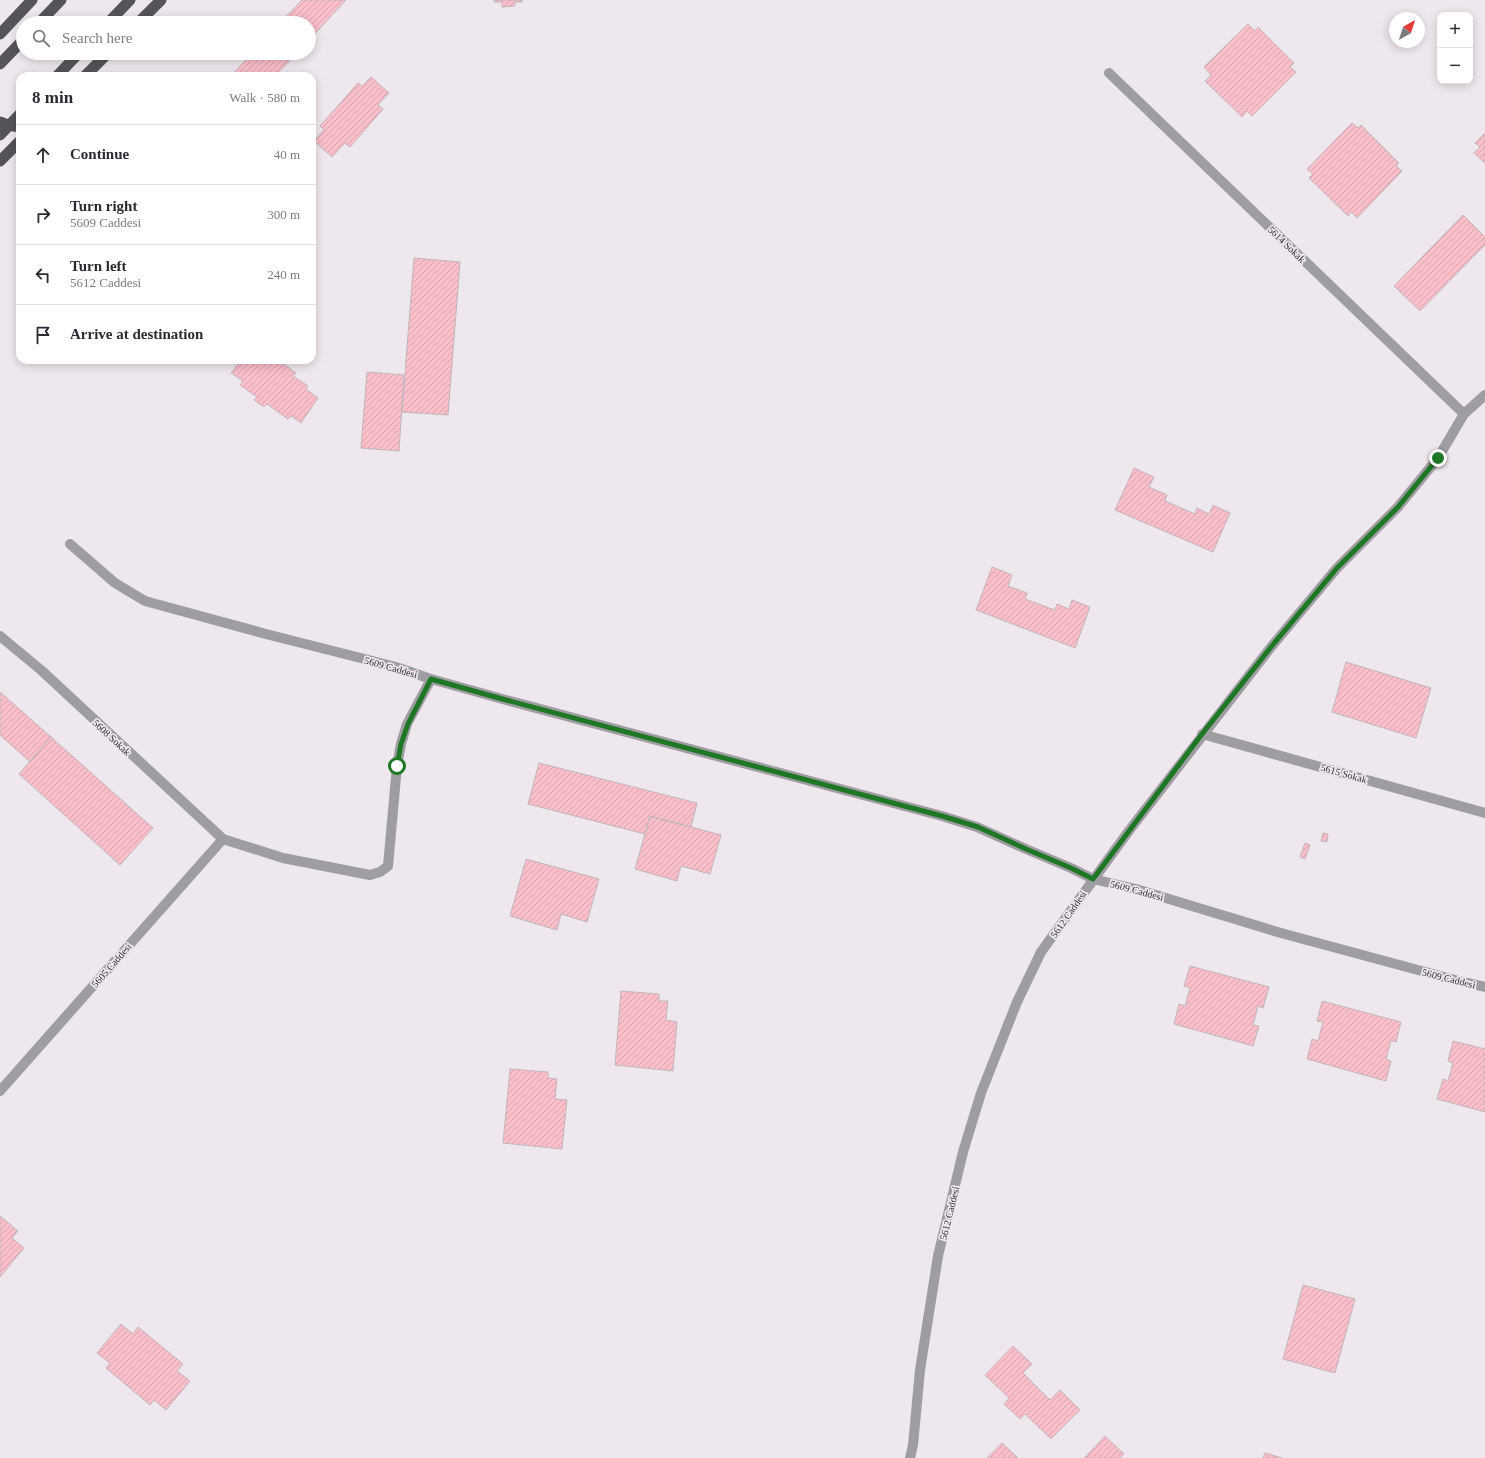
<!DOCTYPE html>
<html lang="en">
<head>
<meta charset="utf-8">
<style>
	:root { --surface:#fff; --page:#f2f2f3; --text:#2b2b33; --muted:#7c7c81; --line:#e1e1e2 }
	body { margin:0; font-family:Georgia,serif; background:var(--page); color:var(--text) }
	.controls { position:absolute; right:12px; top:12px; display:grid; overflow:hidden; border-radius:8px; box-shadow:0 2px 10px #0003 }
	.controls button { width:36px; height:36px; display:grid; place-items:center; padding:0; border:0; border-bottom:1px solid var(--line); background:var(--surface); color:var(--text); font:20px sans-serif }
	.compass { position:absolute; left:1389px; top:12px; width:36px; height:36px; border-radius:50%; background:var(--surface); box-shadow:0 2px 10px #0003; rotate:39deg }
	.stop { position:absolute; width:12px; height:12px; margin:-9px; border:3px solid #1d7724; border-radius:50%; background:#fff }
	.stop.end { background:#1d7724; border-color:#fff; box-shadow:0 1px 4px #0008 }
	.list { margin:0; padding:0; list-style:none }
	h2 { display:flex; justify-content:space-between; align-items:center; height:52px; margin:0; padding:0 16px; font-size:17px }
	h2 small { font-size:13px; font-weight:400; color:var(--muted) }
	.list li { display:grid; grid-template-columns:26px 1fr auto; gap:12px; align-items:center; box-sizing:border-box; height:60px; padding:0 16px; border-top:1px solid var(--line) }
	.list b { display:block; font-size:15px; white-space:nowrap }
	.list p { margin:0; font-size:13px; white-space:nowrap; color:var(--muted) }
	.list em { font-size:13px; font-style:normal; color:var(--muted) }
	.icon { flex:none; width:22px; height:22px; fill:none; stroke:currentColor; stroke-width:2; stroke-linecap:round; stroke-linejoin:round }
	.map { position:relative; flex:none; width:1485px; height:1458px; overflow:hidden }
	.search { position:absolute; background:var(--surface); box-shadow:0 2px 10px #0003; left:16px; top:16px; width:300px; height:44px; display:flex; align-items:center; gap:10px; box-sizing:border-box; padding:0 14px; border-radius:22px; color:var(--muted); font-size:15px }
	.panel { position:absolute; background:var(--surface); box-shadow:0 2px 10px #0003; left:16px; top:72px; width:300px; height:292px; border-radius:12px }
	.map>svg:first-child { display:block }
	.building { fill:url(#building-hatch); stroke:#c1b6b8 }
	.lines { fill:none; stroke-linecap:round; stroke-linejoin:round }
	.minor { stroke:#9e9da1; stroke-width:10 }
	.trunk { stroke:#55545a; stroke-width:11 }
	.trunk-bridge { stroke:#55545a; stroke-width:11 }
	.route { stroke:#1d7724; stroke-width:5 }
	.labels { text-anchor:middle; stroke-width:3.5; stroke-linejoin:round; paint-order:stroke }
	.street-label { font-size:10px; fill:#312e30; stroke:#efe7ee }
</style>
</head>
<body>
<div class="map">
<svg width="1485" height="1458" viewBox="0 0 1485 1458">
	<defs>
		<pattern id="building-hatch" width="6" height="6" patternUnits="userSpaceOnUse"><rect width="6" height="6" fill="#fbbfca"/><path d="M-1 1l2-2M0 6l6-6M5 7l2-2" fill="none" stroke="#d8a4ae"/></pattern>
	</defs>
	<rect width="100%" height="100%" fill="#efe7ee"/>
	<!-- building -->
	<path class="building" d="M302,0H346L309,40V23H280Z
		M494,0H522V2H515V6L502,7V2H494Z
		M1248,24L1255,31L1258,27L1294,63L1290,67L1296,72L1252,116L1247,111L1242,117L1205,81L1211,75L1204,67Z
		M252,53H297L275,76H231Z
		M371,77L389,93L378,105L383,109L350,147L345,143L332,157L314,141L324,130L320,126L358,83L362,86Z
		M1352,123L1358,128L1361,125L1399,163L1396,166L1402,171L1357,218L1351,212L1348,216L1309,178L1313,174L1307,169Z
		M1485,133V163L1474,153L1480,147L1475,143Z
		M1463,215L1485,237V245L1420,311L1394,286Z
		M414,258L460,262L448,415L402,412Z
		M241,360H278L296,373L293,376L308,386L306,389L318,398L301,423L291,416L288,419L267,404L264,407L254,400L257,397L240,385L243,381L231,373Z
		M367,372L404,375L399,451L361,448Z
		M1134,468L1154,477L1149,487L1167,495L1165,501L1195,514L1197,508L1209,514L1213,505L1230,513L1213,552L1115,510Z
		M992,567L1012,575L1008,586L1027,593L1025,599L1055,610L1057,604L1069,609L1072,600L1090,607L1075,648L976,610Z
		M1346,662L1431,688L1416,738L1332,712Z
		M0,692L51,737L30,762L0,735Z
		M51,737L153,828L120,865L19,774Z
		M539,763L697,803L691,827L650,816L645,834L528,804Z
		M650,816L721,835L710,874L681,866L677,881L635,869Z
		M1323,833L1328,834L1327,842L1321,841Z
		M1305,843L1310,845L1305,859L1300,857Z
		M526,859L599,879L587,922L561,914L557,930L510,916Z
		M1190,966L1269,987L1263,1008L1258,1006L1253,1025L1259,1026L1253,1046L1174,1024L1179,1004L1185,1006L1190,988L1184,986Z
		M621,991L659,994V1001H668L666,1020L677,1022L673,1071L615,1065Z
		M1322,1001L1401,1022L1396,1042L1391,1041L1386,1059L1391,1061L1386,1081L1307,1059L1312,1039L1318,1041L1323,1022L1317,1021Z
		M1453,1041L1485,1049V1112L1437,1099L1443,1079L1448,1081L1453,1063L1448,1061Z
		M510,1069L548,1072V1078L557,1079L555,1099L567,1100L562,1149L503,1143Z
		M0,1216L18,1231L12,1238L24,1248L0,1277Z
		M1303,1285L1355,1299L1335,1373L1283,1359Z
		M121,1324L133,1334L138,1327L183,1364L177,1371L190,1381L166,1410L154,1400L150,1405L106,1368L110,1363L97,1353Z
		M1013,1346L1032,1364L1023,1373L1050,1400L1060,1390L1080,1410L1051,1439L1025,1414L1020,1419L1004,1404L1009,1398L985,1375Z
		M1105,1436L1124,1454L1120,1458H1084Z
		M1002,1443L1018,1458H987Z
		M1265,1453L1282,1458H1263Z"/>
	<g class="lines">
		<!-- minor -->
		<path class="minor" d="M1109,73L1464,414
			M70,544L115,583L145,601L266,634L396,667L431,679L506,700L942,816L977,827L1026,849L1071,868L1093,879L1136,889L1281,933L1455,980L1485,987
			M0,636L41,670L223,839L283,858L370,875L380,872L388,866L397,766L401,744L407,724L431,679
			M1202,734L1485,813
			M0,1091L223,839
			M910,1458L913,1445L920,1370L938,1256L963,1152L981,1093L996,1055L1017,1002L1041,952L1128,832L1271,647L1337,568L1398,507L1438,458L1464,414L1485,395"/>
		<!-- trunk -->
		<path class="trunk" d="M39,23L61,0
			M108,23L130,0
			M138,23L161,0
			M0,34L32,0
			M0,64L23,40
			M57,76L79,53
			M85,76L108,53
			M0,122L8,125L20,127
			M0,161L20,141"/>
		<!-- trunk-bridge -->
		<path class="trunk-bridge" d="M0,135L20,114"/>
	</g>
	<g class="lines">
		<!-- route -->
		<path class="route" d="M397,766L401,744L408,724L431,679L506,700L942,816L978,827L1026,849L1071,868L1093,879L1202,734L1271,647L1337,568L1398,507L1438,458"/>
	</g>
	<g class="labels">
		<!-- street labels -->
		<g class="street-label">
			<text transform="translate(1287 244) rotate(44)" y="4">5614 Sokak</text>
			<text transform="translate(391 667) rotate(16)" y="4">5609 Caddesi</text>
			<text transform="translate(112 737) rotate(43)" y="4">5608 Sokak</text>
			<text transform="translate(1344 773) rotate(16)" y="4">5615 Sokak</text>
			<text transform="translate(1137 890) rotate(15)" y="4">5609 Caddesi</text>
			<text transform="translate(1068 914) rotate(-55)" y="4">5612 Caddesi</text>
			<text transform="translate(111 965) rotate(-49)" y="4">5605 Caddesi</text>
			<text transform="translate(1449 978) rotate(14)" y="4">5609 Caddesi</text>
			<text transform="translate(949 1213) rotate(-76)" y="4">5612 Caddesi</text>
		</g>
	</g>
</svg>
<div class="controls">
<button>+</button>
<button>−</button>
</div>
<svg class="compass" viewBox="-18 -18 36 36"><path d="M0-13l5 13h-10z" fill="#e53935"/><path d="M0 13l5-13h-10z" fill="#7c7c81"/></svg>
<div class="stop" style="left:397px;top:766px"></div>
<div class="stop end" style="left:1438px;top:458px"></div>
<div class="search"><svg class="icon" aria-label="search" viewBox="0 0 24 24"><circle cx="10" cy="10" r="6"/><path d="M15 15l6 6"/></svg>Search here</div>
<section class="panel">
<h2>8 min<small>Walk · 580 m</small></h2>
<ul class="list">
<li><svg class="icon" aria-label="ahead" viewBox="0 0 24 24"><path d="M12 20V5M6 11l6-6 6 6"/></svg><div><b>Continue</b></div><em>40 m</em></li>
<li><svg class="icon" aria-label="right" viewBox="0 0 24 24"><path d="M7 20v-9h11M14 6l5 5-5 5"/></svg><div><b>Turn right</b><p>5609 Caddesi</p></div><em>300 m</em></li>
<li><svg class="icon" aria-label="left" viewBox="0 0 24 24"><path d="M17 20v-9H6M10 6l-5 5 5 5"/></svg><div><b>Turn left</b><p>5612 Caddesi</p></div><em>240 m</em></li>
<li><svg class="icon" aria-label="arrive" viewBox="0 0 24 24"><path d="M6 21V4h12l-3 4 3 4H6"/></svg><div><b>Arrive at destination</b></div></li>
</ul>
</section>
</div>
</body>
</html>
